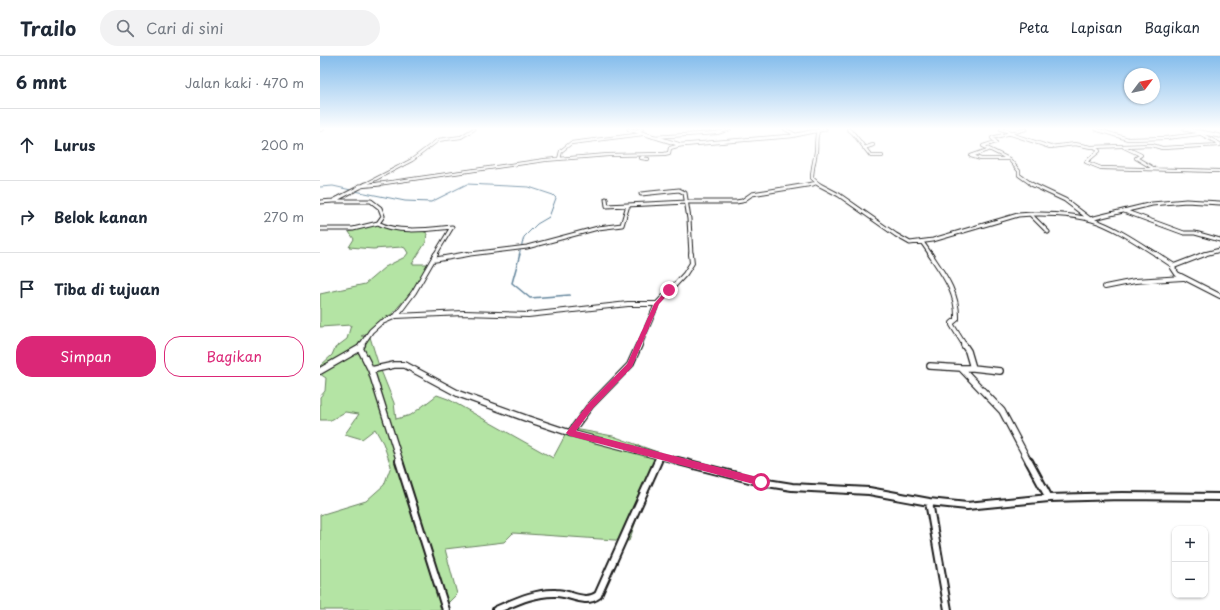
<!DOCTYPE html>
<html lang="id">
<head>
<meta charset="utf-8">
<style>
	:root { --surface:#fff; --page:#f2f2f3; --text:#1f2937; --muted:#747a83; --line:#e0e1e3; --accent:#db2777 }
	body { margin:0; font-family:"Playpen Sans",sans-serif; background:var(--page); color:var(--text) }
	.controls { position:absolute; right:12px; bottom:12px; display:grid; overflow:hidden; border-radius:8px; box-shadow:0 1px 3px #0004 }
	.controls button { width:36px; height:36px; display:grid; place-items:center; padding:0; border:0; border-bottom:1px solid var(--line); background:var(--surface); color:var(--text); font:20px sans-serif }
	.compass { position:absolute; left:804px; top:12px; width:36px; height:36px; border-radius:50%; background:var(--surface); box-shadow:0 1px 3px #0004; rotate:58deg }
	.stop { position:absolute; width:12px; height:12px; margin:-9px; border:3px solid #db2777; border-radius:50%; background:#fff }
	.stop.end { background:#db2777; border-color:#fff; box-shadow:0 1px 4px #0008 }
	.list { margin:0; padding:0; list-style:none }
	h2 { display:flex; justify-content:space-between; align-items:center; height:52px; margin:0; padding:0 16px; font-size:17px }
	h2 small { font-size:13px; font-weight:400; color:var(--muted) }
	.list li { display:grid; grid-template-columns:26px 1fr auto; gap:12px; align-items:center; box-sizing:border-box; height:72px; padding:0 16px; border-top:1px solid var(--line) }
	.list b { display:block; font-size:15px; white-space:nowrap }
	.list em { font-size:13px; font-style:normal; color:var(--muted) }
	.actions { display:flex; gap:8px; padding:12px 16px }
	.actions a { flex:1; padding:9px 0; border:1px solid var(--accent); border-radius:16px; text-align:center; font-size:14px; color:var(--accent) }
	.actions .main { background:var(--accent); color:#fff }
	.icon { flex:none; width:22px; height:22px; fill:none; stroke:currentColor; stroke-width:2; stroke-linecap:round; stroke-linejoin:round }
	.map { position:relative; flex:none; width:900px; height:554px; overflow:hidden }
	header { display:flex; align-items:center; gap:24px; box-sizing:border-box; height:56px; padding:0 20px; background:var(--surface); border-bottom:1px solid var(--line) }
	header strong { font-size:19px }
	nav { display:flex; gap:22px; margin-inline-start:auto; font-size:14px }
	.search { width:280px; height:36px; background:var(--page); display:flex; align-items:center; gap:10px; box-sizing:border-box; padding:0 14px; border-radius:22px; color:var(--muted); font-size:15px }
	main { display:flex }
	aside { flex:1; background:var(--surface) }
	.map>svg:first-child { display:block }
	.green { fill:#b4e4a4; stroke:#688060 }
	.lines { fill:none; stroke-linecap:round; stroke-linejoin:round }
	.stream-far1 { stroke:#63859c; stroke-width:1 }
	.stream { stroke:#63859c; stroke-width:1.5 }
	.minor-far4-casing { stroke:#1c1c1c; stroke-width:4 }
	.minor-far3-casing { stroke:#1c1c1c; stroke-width:5 }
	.minor-far2-casing { stroke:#1c1c1c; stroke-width:6 }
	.minor-far1-casing { stroke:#1c1c1c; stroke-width:8 }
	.minor-casing { stroke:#1c1c1c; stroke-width:10 }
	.tertiary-casing { stroke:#1c1c1c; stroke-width:4.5 }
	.secondary-casing { stroke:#1c1c1c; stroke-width:5 }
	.minor-far4 { stroke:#fff; stroke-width:2.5 }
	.minor-far3 { stroke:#fff; stroke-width:3 }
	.minor-far2 { stroke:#fff; stroke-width:4 }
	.minor-far1 { stroke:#fff; stroke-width:5.5 }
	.minor { stroke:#fff; stroke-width:6 }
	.tertiary { stroke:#fff; stroke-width:3 }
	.secondary { stroke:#fff; stroke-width:3.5 }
	.route { fill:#db2777 }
</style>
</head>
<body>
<header>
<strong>Trailo</strong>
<div class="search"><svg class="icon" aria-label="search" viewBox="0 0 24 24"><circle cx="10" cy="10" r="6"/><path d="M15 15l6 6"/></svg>Cari di sini</div>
<nav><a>Peta</a><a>Lapisan</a><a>Bagikan</a></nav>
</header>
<main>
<aside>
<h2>6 mnt<small>Jalan kaki · 470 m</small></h2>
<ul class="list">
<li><svg class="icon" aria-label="ahead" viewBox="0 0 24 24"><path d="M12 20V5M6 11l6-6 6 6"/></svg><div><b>Lurus</b></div><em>200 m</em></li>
<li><svg class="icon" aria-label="right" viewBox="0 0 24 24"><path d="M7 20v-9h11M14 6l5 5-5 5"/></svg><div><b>Belok kanan</b></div><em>270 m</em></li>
<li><svg class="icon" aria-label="arrive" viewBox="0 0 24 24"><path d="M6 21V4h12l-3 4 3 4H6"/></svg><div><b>Tiba di tujuan</b></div></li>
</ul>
<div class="actions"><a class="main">Simpan</a><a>Bagikan</a></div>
</aside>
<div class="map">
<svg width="900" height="554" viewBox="0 0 900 554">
	<rect width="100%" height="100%" fill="#fff"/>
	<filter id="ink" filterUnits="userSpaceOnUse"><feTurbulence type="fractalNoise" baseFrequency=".025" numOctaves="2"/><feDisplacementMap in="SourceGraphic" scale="8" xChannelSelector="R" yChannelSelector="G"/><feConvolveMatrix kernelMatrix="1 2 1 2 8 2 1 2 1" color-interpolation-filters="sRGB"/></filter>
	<g filter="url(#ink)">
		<!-- green -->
		<path class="green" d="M57,168L62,171L102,175L107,177L106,186L92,208H108L91,236L72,258L57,266L46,278L41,280L50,281L58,307L74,347L76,363L91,359L117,339L128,343L233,402L249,372L293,380L340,397L309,485L193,477L184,486L125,493L137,538L121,554H0V459L46,445L64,429L71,410L63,387L55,373L42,383L25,378L39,358L25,356L11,364H0V341L5,335L6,322L0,318V310L12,299L15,292L27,283L31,269L0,271V238L45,228L65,211L85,201L88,197L85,192L82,191L53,193L29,191L34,183L29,176Z"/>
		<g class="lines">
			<!-- stream-far1 -->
			<path class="stream-far1" d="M0,131L13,130L31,134
				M35,135L85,145L111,146L147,128L209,131L233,139L236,142L229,161L217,168L204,181L199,199"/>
			<!-- stream -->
			<path class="stream" d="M200,198L192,227L210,242L250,239"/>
			<!-- minor-far4 casing -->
			<g class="minor-far4-casing">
				<path id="minor-far4" d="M465,73L476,79
					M528,73L533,77L551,100H562
					M681,73L691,76
					M775,73L808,83L846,82L879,78
					M0,74L3,73
					M315,75L322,73
					M498,75C495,84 497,87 496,95C495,104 492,112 492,122L500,129
					M688,77L730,91L755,88L771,91L832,89L842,92L900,89
					M879,77L900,88
					M333,81L397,77L410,73
					M775,91L779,95L766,106L781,112L900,115
					M804,91L821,99L816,102L833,112
					M544,92L553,89
					M326,99L321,102L328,103
					M651,100L661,103H689L663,90L676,86L672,82L706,73
					M651,100L668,94
					M239,103L241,95L251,87L323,78
					M689,103L699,115V119L713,129
					M44,129L92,104L118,84L141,81L154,73
					M51,129L225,104L288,99L344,98L349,97L350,92L361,89
					M487,129L497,127"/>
			</g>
			<!-- minor-far3 casing -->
			<g class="minor-far3-casing">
				<path id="minor-far3" d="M498,128L519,139L576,179L590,187L613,184L698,159C720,157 751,158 772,164C793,170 818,187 837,199
					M711,128L745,144L770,163L832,148L866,145L900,147
					M39,130L60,128
					M321,138L359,134L365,137L369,163L371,199
					M286,143L287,150L367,146H416L422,145L432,138L493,128
					M13,145H51L60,152L63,160L58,167C77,178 111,173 132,171L115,199
					M0,146L13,145L46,128
					M804,155L864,177H875L900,184
					M710,158L728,176
					M0,173H33L58,167
					M602,186L611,199
					M142,199L207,191L278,172L302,169L308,149
					M881,199L900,194"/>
			</g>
			<!-- minor-far2 casing -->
			<g class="minor-far2-casing">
				<path id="minor-far2" d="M610,198C624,219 638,237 637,263L632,267V269L645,290
					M836,198L854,210
					M885,198L854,210L853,212L857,218L900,240
					M113,204L148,198
					M785,231L815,225L863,222
					M76,260L94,236L116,198
					M41,290L51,275L60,267L76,260L144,257L208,259L308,248H337
					M319,290L337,248L365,218L372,207L371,198"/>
			</g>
			<!-- minor-far1 casing -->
			<g class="minor-far1-casing">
				<path id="minor-far1" d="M644,289L648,295L653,312H641L682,355L709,406
					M40,292L42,289
					M610,310L641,312
					M653,312L680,315
					M51,314L74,309H85L139,338L208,363L250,377L362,406
					M0,315L40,292L51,314L80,406
					M250,377L270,350L310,309L319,289
					M337,406L340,400"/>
			</g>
			<!-- minor casing -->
			<g class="minor-casing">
				<path id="minor" d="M79,405L126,554
					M358,405L441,426L472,431L549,435L609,446L647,450L729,442L802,440L900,441
					M709,405L729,442
					M609,446L628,554
					M176,554C195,546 215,536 236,537C250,537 265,549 278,539L338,405"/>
			</g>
			<!-- tertiary casing -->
			<g class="tertiary-casing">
				<path id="tertiary" d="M309,73L361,89L471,80L505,73"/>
			</g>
			<!-- secondary casing -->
			<g class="secondary-casing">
				<path id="secondary" d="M865,73L900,80"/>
			</g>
			<!-- minor-far4 -->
			<use href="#minor-far4" class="minor-far4"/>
			<!-- minor-far3 -->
			<use href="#minor-far3" class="minor-far3"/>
			<!-- minor-far2 -->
			<use href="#minor-far2" class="minor-far2"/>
			<!-- minor-far1 -->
			<use href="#minor-far1" class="minor-far1"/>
			<!-- minor -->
			<use href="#minor" class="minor"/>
			<!-- tertiary -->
			<use href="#tertiary" class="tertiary"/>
			<!-- secondary -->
			<use href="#secondary" class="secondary"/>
		</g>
	</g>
	<!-- sky -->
	<linearGradient id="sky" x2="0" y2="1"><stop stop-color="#85bdec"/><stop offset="0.48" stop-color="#fff"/><stop offset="1" stop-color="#fff" stop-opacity="0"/></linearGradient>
	<rect width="900" height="151" fill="url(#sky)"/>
	<!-- route -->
	<path class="route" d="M347,233L352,234L339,248L312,311L273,352L256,375L441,422L444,423L445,426L444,429L441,430L250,380L246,377L268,348L307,308L334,248Z"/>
</svg>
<div class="controls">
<button>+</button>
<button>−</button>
</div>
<svg class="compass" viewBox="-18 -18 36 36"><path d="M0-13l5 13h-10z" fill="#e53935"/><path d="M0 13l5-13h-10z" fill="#747a83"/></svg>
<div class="stop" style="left:441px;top:426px"></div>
<div class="stop end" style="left:349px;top:234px"></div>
</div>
</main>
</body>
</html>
